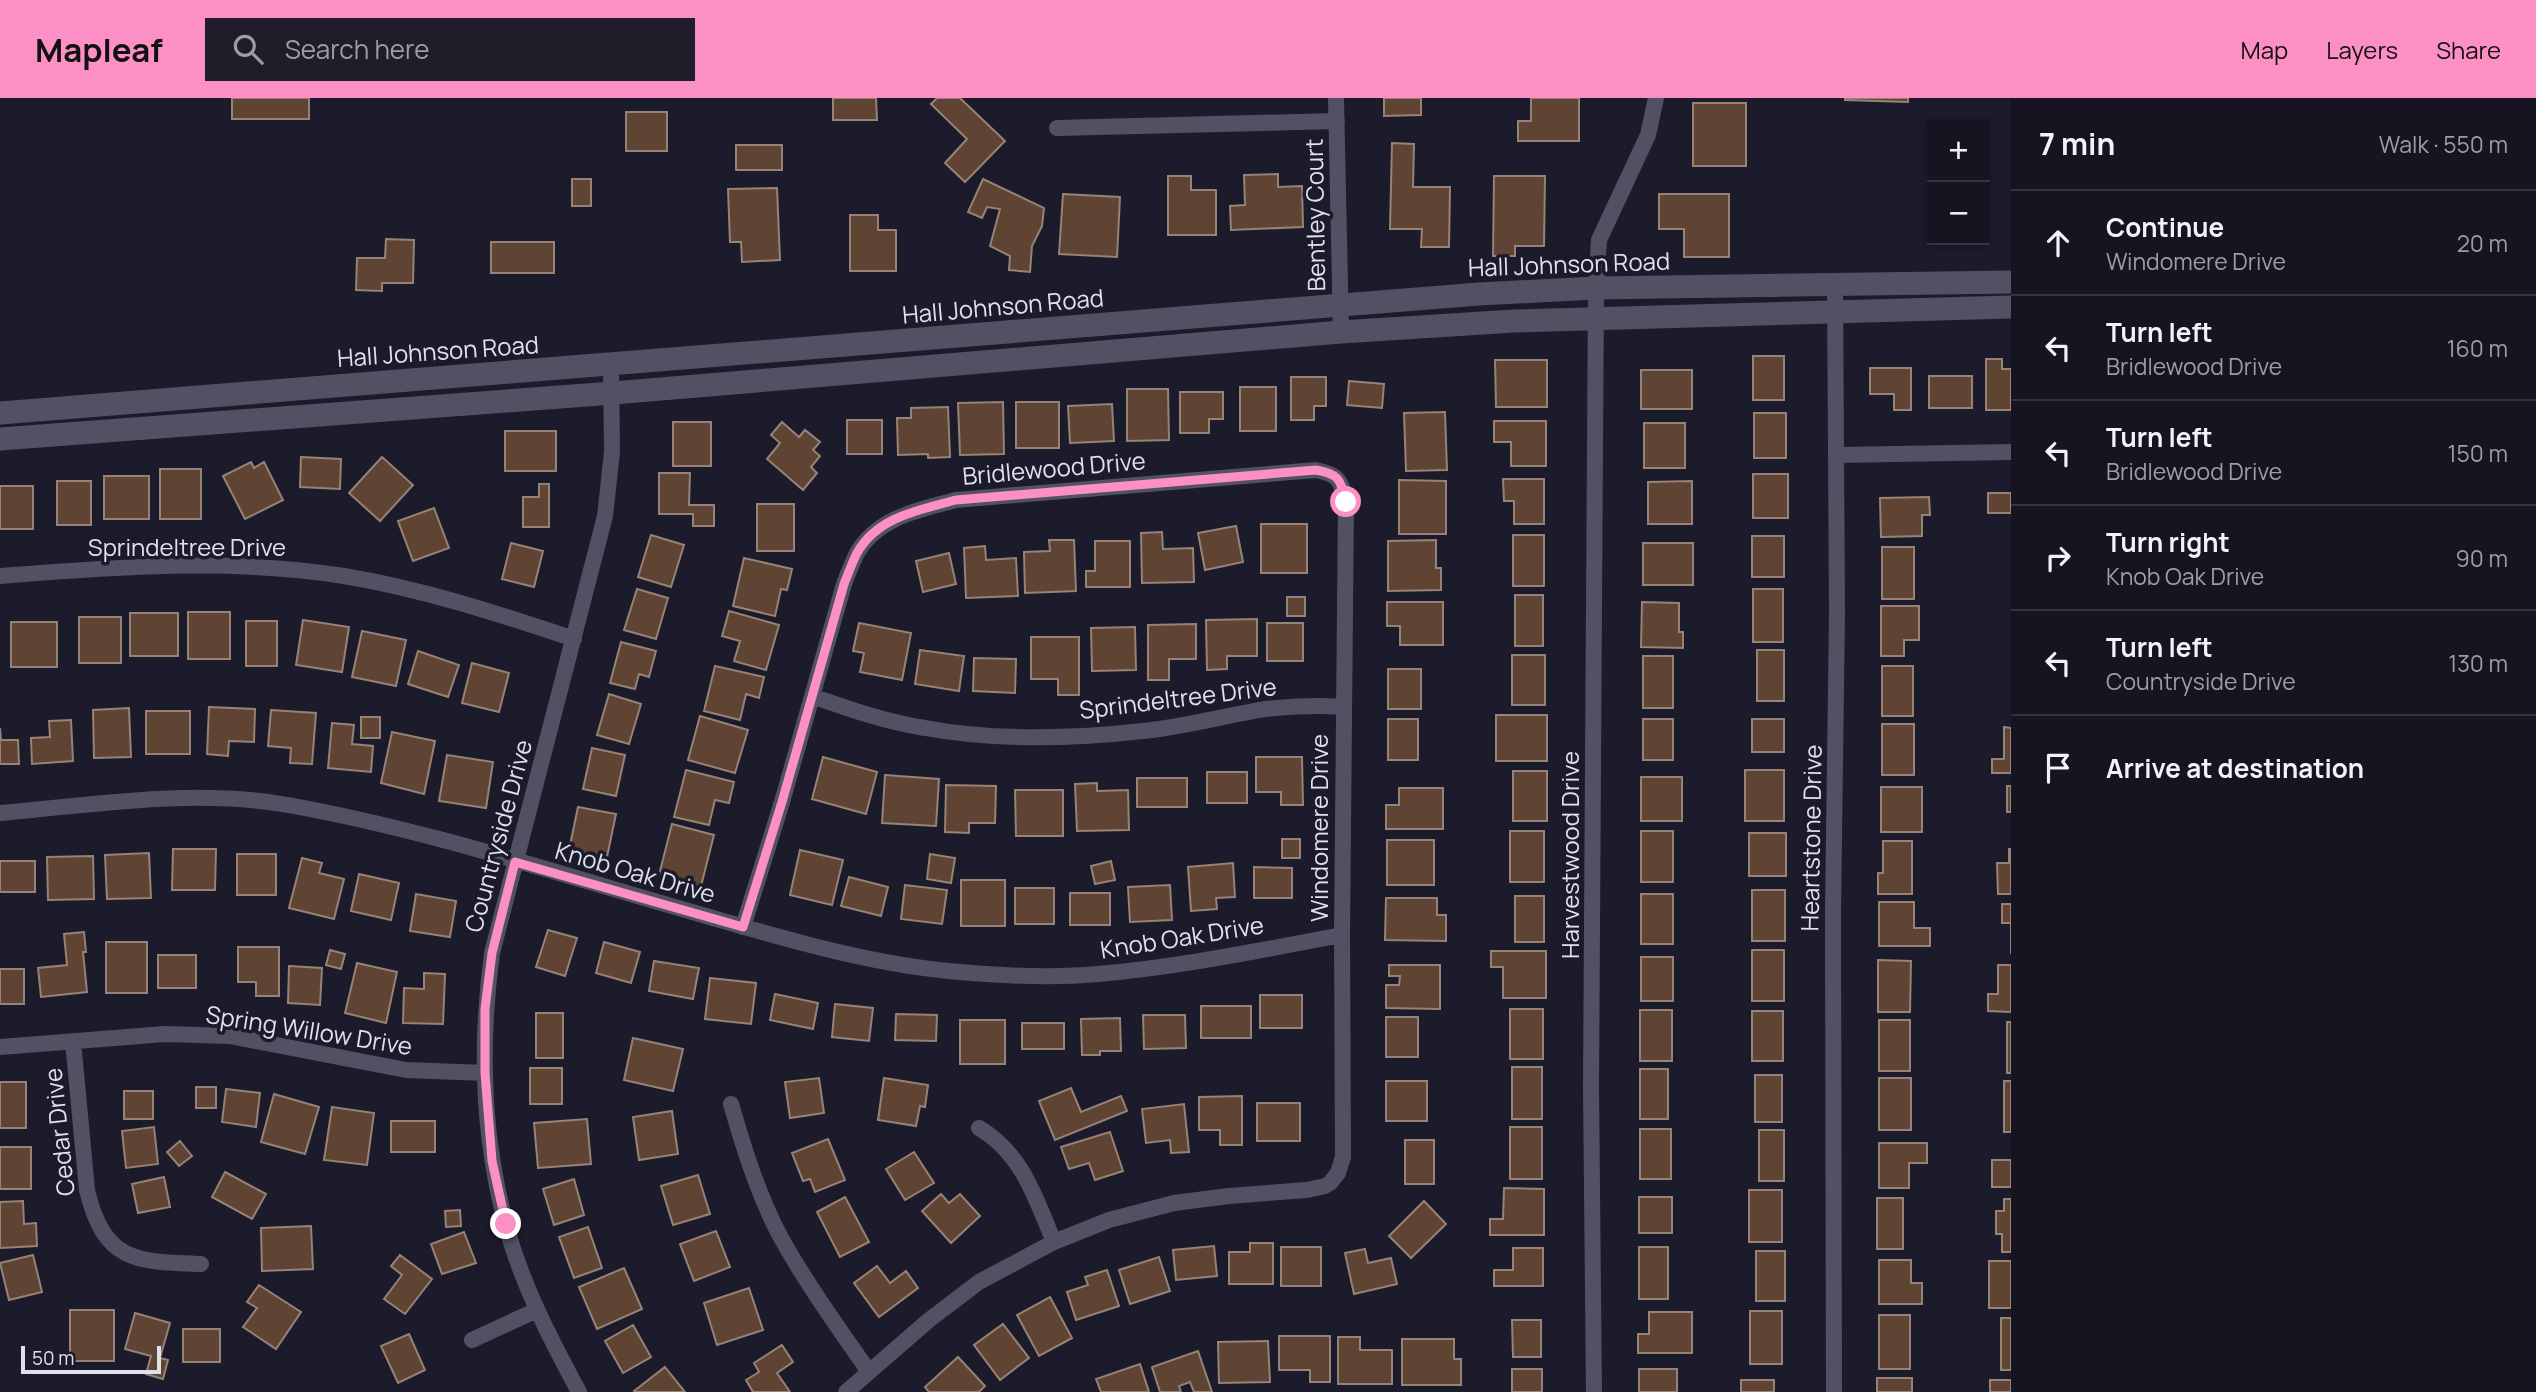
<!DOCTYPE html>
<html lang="en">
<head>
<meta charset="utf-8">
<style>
	:root { --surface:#151420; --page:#1e1d29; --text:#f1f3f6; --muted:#9d9ea5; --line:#34333e; --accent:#fc8fc3 }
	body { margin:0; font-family:Manrope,sans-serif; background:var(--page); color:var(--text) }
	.controls { position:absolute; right:21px; top:21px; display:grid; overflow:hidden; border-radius:0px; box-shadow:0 2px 5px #0004 }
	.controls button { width:63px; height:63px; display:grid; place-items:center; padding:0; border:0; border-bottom:2px solid var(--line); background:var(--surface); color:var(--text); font:35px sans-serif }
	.scale { position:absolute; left:21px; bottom:18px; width:140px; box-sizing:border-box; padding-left:7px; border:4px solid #e0e1ec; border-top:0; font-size:19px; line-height:24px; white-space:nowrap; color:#e0e1ec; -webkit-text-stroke:5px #1c1b2b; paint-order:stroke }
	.stop { position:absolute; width:21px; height:21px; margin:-16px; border:5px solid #fc8fc3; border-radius:50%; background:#fff }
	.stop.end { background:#fc8fc3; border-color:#fff; box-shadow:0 2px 7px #0008 }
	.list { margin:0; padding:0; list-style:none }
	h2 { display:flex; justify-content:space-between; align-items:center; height:91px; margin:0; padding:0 28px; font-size:30px }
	h2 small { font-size:23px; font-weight:400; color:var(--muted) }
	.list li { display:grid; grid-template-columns:46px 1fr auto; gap:21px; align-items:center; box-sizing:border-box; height:105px; padding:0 28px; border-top:2px solid var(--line) }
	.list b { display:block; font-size:26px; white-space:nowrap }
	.list p { margin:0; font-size:23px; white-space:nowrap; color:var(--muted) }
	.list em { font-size:23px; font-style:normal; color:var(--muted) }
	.icon { flex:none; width:38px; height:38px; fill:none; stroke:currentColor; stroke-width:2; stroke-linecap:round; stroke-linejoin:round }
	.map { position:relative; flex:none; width:2011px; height:1294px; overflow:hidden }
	header { display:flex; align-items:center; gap:42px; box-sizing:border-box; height:98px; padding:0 35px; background:var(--accent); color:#111 }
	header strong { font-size:33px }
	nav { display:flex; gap:38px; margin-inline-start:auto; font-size:24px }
	.search { width:490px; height:63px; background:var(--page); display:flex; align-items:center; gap:18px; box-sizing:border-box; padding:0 24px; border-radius:0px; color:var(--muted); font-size:26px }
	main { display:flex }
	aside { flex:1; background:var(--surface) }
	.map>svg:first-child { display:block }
	.building { fill:#5f4433; stroke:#968276; stroke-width:2 }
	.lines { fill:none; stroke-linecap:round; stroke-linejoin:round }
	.street { stroke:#525164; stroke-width:16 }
	.secondary { stroke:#525164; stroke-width:23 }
	.route { stroke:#fc8fc3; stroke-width:9 }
	.labels { text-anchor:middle; stroke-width:7; stroke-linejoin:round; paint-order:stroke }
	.street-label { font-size:24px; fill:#e0e1ec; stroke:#1c1b2b }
</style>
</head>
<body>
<header>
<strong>Mapleaf</strong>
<div class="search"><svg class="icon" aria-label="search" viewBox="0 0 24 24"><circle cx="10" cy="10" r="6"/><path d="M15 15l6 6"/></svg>Search here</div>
<nav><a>Map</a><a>Layers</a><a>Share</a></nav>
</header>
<main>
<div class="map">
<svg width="2011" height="1294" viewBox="0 0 2011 1294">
	<rect width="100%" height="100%" fill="#1c1b2b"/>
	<!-- building -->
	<path class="building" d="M232,0H309V21H232Z
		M833,0H876L877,22H833Z
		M937,0H960L1005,43L965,84L945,65L967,41L931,6Z
		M1384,0H1421V17L1384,18Z
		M1531,0H1579V43H1518V23H1531Z
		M1845,0H1908V4L1845,2Z
		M1693,5H1746V68H1693Z
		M626,14H667V53H626Z
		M1392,45L1414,46L1413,89H1450L1449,149H1421L1422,131H1390Z
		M736,47H782V72H736Z
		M1278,76V89L1302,88L1303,129L1231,132L1230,108L1245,107L1244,77Z
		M1168,78H1191V92H1216V137H1168Z
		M1494,78H1545L1544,148H1515V158H1493Z
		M572,81H591V108H572Z
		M983,81L1044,110L1042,128L1032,148L1030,174L1009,172L1010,158L990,148L1000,111L987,109L982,120L968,114Z
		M777,90L780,162L742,164L741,144H730L728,91Z
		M1063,96L1120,99L1117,159L1059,156Z
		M1659,96H1729V159H1684V131H1659Z
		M850,117H878V132H896V173H850Z
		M386,141L414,142L413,185H382V193L356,192L357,160H385Z
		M491,144H554V175H491Z
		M1753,258H1784V302H1753Z
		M1986,261H2002V271H2011V312H1986Z
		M1495,262H1547V309H1496Z
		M1870,270H1911V312H1894V296H1870Z
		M1641,272H1692V311H1641Z
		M1929,278H1972V310H1929Z
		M1291,279H1326V308H1314V322H1291Z
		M1349,283L1384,286L1382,310L1347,307Z
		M1240,289H1276V333H1240Z
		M1127,291H1168L1169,342L1127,343Z
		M1180,294H1223V321H1209V335H1180Z
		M1003,304L1004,356L960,357L958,305Z
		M1016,304H1059V350H1016Z
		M1112,306L1114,343L1070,345L1068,308Z
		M948,309L950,359L928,360V356L898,357L897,320H911V310Z
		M1445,314L1447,372L1406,373L1404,315Z
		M1754,315H1786V360H1754Z
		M847,322H882V356H847Z
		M1494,323H1546V368H1511V344H1494Z
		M673,324H711V368H673Z
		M782,324L799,339L805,332L820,344L813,352L820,358L811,369L817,375L803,392L767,361L780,345L771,337Z
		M1644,325H1685V370H1644Z
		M505,333H556V373H505Z
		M301,359L341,361L340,391L300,389Z
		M382,359L413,387L380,423L349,395Z
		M251,364L254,370L264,364L283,402L245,421L223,378Z
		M160,371H201V421H160Z
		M659,375H690L689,407H714V428H693V416H659Z
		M1753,376H1788V420H1753Z
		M104,378H149V421H104Z
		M1503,381H1544V426H1514V403H1504Z
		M1399,382L1446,383V436H1399Z
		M57,383H91V427H57Z
		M1692,383V426H1648V384Z
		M539,386H549V429H523V399H539Z
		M0,388H33V431H0Z
		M1988,395H2011V415H1988Z
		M1929,399L1930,417H1922V438L1881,439L1880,400Z
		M757,406H794V453H757Z
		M434,410L449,450L413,463L398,423Z
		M1261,426H1307V475H1261Z
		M1236,428L1243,464L1205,472L1198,435Z
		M1162,434L1163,451L1193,450L1194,484L1142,485L1141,435Z
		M651,437L684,447L671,489L638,479Z
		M1513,437H1544V488H1513Z
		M1752,438H1784V479H1752Z
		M1049,442H1074L1076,493L1025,495L1024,454L1050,453Z
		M1436,442V470H1441V492L1388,493V443Z
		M1095,443H1130V489H1086V473H1095Z
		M511,445L543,453L534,489L502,481Z
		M1643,445H1693V487H1643Z
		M985,448L986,462L1016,460L1018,498L966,500L964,450Z
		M1882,449H1914V501H1882Z
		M949,455L956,486L923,494L916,463Z
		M744,460L792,471L787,492L781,491L775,518L733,508Z
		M637,491L668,500L656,541L624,532Z
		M1753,491H1783V544H1753Z
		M1515,497H1543V548H1515Z
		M1287,499H1305V518H1287Z
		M1387,504H1443V547H1400V528H1387Z
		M1642,504L1679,505V534H1683V550L1641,549Z
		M1881,508H1919V542H1904V558H1881Z
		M729,513L779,527L766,572L734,563L740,543L722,538Z
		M188,514H230V561H188Z
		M130,515H178V558H130Z
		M79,519H121V565H79Z
		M1257,521V558H1227V571L1207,572L1206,522Z
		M303,522L349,529L342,574L296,567Z
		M246,523H277V568H246Z
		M11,524H57V569H11Z
		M859,525L911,535L902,582L860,574L864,555L853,553Z
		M1267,525H1303V563H1267Z
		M1196,526V561H1169V582H1148V527Z
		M1135,529L1136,572L1092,573L1091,530Z
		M362,533L406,542L396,588L352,579Z
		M1031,539H1079V597H1058V581H1031Z
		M621,544L656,553L649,579L639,576L635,591L610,585Z
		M920,552L964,558L959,593L915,586Z
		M1757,552H1784V603H1757Z
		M418,553L459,567L448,599L408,586Z
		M1512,557H1545V607H1512Z
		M1643,558H1673V610H1643Z
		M974,560L1016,561L1015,595L973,593Z
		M472,565L509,575L499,614L462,605Z
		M715,568L764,579L759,600L746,596L740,622L704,613Z
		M1882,568H1913V618H1882Z
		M1388,571H1421V611H1388Z
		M609,596L641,606L629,646L597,637Z
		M209,609L255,611L254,644L229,643L228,658L207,656Z
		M129,610L131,659L94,660L93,612Z
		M271,612L316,615L312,666L290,665L291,650L268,648Z
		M146,613H190V656H146Z
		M1496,617H1547V663H1496Z
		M700,618L748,632L735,675L688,662Z
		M361,619H380V640H361Z
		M1388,621H1418V662H1388Z
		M1643,621H1673V662H1643Z
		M1752,621H1784V654H1752Z
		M71,622L73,663L32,666L31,640L50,639L49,623Z
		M332,625L354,627L352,646L373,648L371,674L328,670Z
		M1882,626H1914V677H1882Z
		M2004,629L2011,630V675H1992V661H2004Z
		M0,630L1,642H18L19,666H0Z
		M392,634L435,643L424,696L381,685Z
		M592,650L625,657L616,698L583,691Z
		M447,657L493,664L486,710L439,703Z
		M823,659L877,674L866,716L812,701Z
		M1256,659H1302L1303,707H1281V694H1256Z
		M686,672L734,684L729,705L715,702L709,727L674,719Z
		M1745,672H1784V723H1745Z
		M1513,673H1547V723H1513Z
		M1207,674H1247V705H1207Z
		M885,677L939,681L936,728L882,725Z
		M1641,679H1682V723H1641Z
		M1137,680H1187V709H1137Z
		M1097,685V693L1128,692L1129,732L1077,733L1075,686Z
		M946,687L996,688L995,725H969V735L945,734Z
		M2007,688H2011V714H2007Z
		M1881,689H1922V734H1881Z
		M1399,690H1443V731H1386V707H1399Z
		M1015,692H1063V738H1016Z
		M578,709L616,716L607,759L569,752Z
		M672,726L714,737L701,788L659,777Z
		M1510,733H1544V784H1510Z
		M1641,733H1673V784H1641Z
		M1749,735H1786V778H1749Z
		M1282,741H1300V760H1282Z
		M1387,742H1434V787H1387Z
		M1883,743H1912V796H1878V775H1883Z
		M173,751H216L215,792H172Z
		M2009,751H2011V796H1998L1997,765H2009Z
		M800,752L843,762L832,807L790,797Z
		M149,755L151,800L107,801L105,757Z
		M237,756H276V797H237Z
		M930,756L955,760L951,785L927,781Z
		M93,758L94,801L48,802L47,759Z
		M302,760L322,765L319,775L344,781L334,821L289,810Z
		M0,763H35V794H0Z
		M1111,763L1115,782L1095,786L1091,768Z
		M1233,765L1235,799L1216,800L1217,811L1191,813L1188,769Z
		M1254,769L1292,770V800H1254Z
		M359,776L399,785L391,822L351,813Z
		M849,779L888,789L881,818L841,808Z
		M961,782H1005V828H961Z
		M905,787L947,792L942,826L901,821Z
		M1170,787L1172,822L1130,824L1128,789Z
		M1015,790H1054V826H1015Z
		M1752,792H1785V843H1752Z
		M1070,795H1110V827H1070Z
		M416,796L456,803L450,839L410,833Z
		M1641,796H1673V846H1641Z
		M1515,798H1544V844H1515Z
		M1386,800H1437V817H1446V843L1385,842Z
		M1879,804H1914V830H1930V848H1879Z
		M2002,806H2011V856V825H2002Z
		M548,832L577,840L565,878L536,869Z
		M84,834L86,854H83L87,894L41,899L38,870L67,867L64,836Z
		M106,844H147V895H106Z
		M604,844L640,854L631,885L596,875Z
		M238,849H279V898H256V884H238Z
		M330,852L345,856L341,871L326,867Z
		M1752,852H1784V903H1752Z
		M1491,853H1546V900H1503V869H1491Z
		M158,857H196V890H158Z
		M1641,859H1673V903H1641Z
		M1878,862L1911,863L1910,914H1878Z
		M654,863L699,870L693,901L649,893Z
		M357,865L397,874L386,925L345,915Z
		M1389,867H1440V911L1386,910V887H1399L1400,878H1389Z
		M1998,867H2011V914L1988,913V896H1998Z
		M289,868L322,870L320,907L288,905Z
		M0,871H24V906H0Z
		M424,875L445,876L443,926L403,925L404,890L424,891Z
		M710,880L756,885L751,926L705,921Z
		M775,896L818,905L813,931L770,922Z
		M1260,897H1302V930H1260Z
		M835,906L873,910L869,943L832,939Z
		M1201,908H1251V940H1201Z
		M1510,911H1543V961H1510Z
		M1640,912H1672V963H1640Z
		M1752,913H1783V963H1752Z
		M536,915H563V960H536Z
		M896,916L937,917L936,943L895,942Z
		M1143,917H1185L1186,950L1144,951Z
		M1386,919H1418V959H1386Z
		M1120,920L1121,953H1100V957H1082L1081,921Z
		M960,922H1005V966H960Z
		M1879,922H1910V973H1879Z
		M2007,924H2011V975H2007Z
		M1022,925H1064V951H1022Z
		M633,940L683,951L673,993L624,982Z
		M1512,969H1542V1021H1512Z
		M530,970H562V1006H530Z
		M1640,971H1668V1021H1640Z
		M1755,977H1782V1024H1755Z
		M819,980L824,1015L790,1020L785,984Z
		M884,980L928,987L925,1009L920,1008L916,1028L878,1022Z
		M1879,980H1911V1032H1879Z
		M1386,983H1427V1023H1386Z
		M2004,983H2011V1034H2004Z
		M0,984H26V1030H0Z
		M196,989H216V1010H196Z
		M1071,990L1081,1014L1121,998L1127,1013L1055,1042L1039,1003Z
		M226,991L260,995L256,1029L222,1024Z
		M124,993H153V1021H124Z
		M274,996L319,1009L305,1056L261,1044Z
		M1242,998V1047H1220V1032H1199V999Z
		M1257,1005H1300V1043H1257Z
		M1184,1006L1189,1054L1171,1055L1170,1042L1146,1045L1142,1011Z
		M332,1009L374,1015L367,1067L324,1062Z
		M672,1013L678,1056L639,1062L633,1019Z
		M587,1021L591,1066L538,1070L534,1025Z
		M391,1023H435V1054H391Z
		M154,1029L158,1066L126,1070L122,1033Z
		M1510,1029H1542V1081H1510Z
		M1640,1031H1671V1081H1640Z
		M1759,1032H1784V1083H1759Z
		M1110,1034L1123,1073L1095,1082L1089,1065L1069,1071L1061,1049Z
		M828,1041L845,1082L815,1094L810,1081L803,1083L792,1055Z
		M1405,1042H1434V1086H1405Z
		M180,1043L192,1058L179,1068L167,1054Z
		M1879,1045H1927V1065H1909V1090H1879Z
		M0,1049H31V1091H0Z
		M914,1054L934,1085L905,1102L886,1071Z
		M1992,1062H2011V1089H1992Z
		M225,1074L266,1096L252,1121L212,1099Z
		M698,1077L710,1116L673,1127L661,1088Z
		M164,1079L170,1109L138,1115L132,1086Z
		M574,1081L584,1117L554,1127L543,1091Z
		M1504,1090L1544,1091V1137H1490V1121H1503Z
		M1749,1092H1782V1144H1749Z
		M941,1096L949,1105L960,1096L980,1118L951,1145L922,1113Z
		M845,1099L869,1144L840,1159L817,1114Z
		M1639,1099H1672V1135H1639Z
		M1877,1100H1903V1151H1877Z
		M2004,1101H2011V1154H2002V1136H1996V1113H2004Z
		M23,1103L24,1126L36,1125L37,1148L0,1150V1104Z
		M1424,1103L1446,1126L1411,1160L1389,1138Z
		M460,1112L461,1128L446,1129L445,1113Z
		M311,1128L313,1171L262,1173L261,1130Z
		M588,1129L602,1170L574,1180L559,1139Z
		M716,1133L730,1169L694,1183L680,1146Z
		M464,1134L476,1165L442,1176L431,1146Z
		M1250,1145H1273V1186H1229V1154H1250Z
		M1214,1148L1217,1178L1176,1182L1173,1152Z
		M1281,1149H1321V1188H1281Z
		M1639,1149H1668V1201H1639Z
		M1513,1150H1543V1188H1494V1172H1513Z
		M1365,1151L1368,1165L1391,1160L1397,1186L1354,1196L1345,1155Z
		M1756,1153H1785V1203H1756Z
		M33,1157L42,1194L9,1202L0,1165Z
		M400,1157L432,1181L405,1216L384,1201L402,1177L391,1168Z
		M1159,1159L1170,1193L1130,1206L1119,1172Z
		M1879,1162H1911V1185H1922V1206H1879Z
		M1989,1163H2011V1210H1989Z
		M877,1168L890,1185L906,1173L918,1190L879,1219L854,1185Z
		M624,1170L642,1211L597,1231L579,1189Z
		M1107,1172L1119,1208L1076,1222L1067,1194L1088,1187L1085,1179Z
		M259,1187L301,1214L276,1251L243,1229L257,1210L247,1204Z
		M749,1190L763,1232L717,1247L704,1205Z
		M1050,1199L1072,1240L1039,1258L1017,1217Z
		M70,1212H114V1263H70Z
		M1750,1213H1782V1266H1750Z
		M1649,1214H1692V1255H1638V1236H1649Z
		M135,1215L170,1225L160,1260L168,1262L163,1281L146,1276L151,1258L125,1251Z
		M1879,1217H1910V1271H1879Z
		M2001,1220H2011V1272H2001Z
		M1512,1222H1541V1259H1513Z
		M1003,1226L1029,1260L1000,1282L974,1247Z
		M633,1227L651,1259L623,1275L605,1243Z
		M183,1231H220V1264H183Z
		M409,1236L425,1272L398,1285L381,1248Z
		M1279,1238H1330V1284H1310V1272H1279Z
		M1338,1239H1360V1252H1392V1286H1338Z
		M1402,1241H1454V1261H1461V1287H1402Z
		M1268,1243L1270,1284L1219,1285L1218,1244Z
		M782,1247L793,1264L777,1275L790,1294H753L746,1282L759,1274L754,1265Z
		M1198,1253L1212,1294H1194L1190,1284L1179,1288L1181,1294H1160L1152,1269Z
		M958,1259L985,1288L979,1294H929L925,1289Z
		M1140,1266L1149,1294H1101L1096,1281Z
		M665,1269L685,1294H635L634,1293Z
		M1512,1271H1542V1294H1512Z
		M1639,1271H1677V1294H1639Z
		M1877,1280H1912V1294H1877Z
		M1741,1282H1774V1294H1741Z
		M1990,1282H2011V1294H1990Z"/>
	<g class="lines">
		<!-- street -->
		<path class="street" d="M1336,0L1341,234
			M1057,30L1337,23
			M1837,357L2011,354
			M0,478C114,469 231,460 344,478C423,491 499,516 574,541
			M812,598C849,611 886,624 925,630C996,643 1071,641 1143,633C1182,629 1220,619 1259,612C1286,608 1316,607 1344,609
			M0,715C94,707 193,690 288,707C429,732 568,779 706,818C789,842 873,867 960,874C1005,878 1053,880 1098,876C1180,869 1261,852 1342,837
			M743,829L782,704L844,486C848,476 852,465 857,455C878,419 919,412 956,402L1316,372C1340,377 1340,382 1346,404L1342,837L1343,1059L1338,1075L1330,1085L1325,1088L1307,1092L1229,1098L1174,1105L1109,1122L1054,1144L979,1184L929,1222L846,1294
			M73,943L87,1092C104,1164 136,1164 201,1166
			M0,949L165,936L230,938L406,972L485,975
			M731,1006C744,1051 758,1096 780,1138C806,1185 838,1229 869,1274
			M979,1030C1022,1055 1036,1101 1054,1144
			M472,1242L537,1212
			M579,1294C550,1240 520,1183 505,1123C482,1035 480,944 492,855L605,418L612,354L611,267
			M1594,1294L1591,989L1596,190L1599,142L1648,37L1656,0
			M1834,1294L1833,815L1837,515L1835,187"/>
		<!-- secondary -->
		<path class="secondary" d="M0,315L1479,196L1596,190L2011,184
			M0,341L613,295L1341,234L1514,223L2011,209"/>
	</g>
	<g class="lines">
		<!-- route -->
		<path class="route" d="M506,1126L492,1063L485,975V911L492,855L515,764L743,829L782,704L844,486C848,476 852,465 857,455C877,419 919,412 956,402L1316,372C1340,376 1340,382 1346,404"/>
	</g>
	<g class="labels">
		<!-- street labels -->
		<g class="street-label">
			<text transform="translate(1316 117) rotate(-91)" y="8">Bentley Court</text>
			<text transform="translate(1569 167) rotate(-2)" y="8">Hall Johnson Road</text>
			<text transform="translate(1003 209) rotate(-5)" y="8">Hall Johnson Road</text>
			<text transform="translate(438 254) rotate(-4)" y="8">Hall Johnson Road</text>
			<text transform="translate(1054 371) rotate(-5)" y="8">Bridlewood Drive</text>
			<text x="187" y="458">Sprindeltree Drive</text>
			<text transform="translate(1178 601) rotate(-7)" y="8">Sprindeltree Drive</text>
			<text transform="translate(1320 730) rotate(-90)" y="8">Windomere Drive</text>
			<text transform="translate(499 738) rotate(-75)" y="8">Countryside Drive</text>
			<text transform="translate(1812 740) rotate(-89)" y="8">Heartstone Drive</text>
			<text transform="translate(1571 757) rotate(-90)" y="8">Harvestwood Drive</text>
			<text transform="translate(635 775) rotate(16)" y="8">Knob Oak Drive</text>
			<text transform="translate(1182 840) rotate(-9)" y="8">Knob Oak Drive</text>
			<text transform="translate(309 933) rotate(9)" y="8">Spring Willow Drive</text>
			<text transform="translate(60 1034) rotate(-96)" y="8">Cedar Drive</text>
		</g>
	</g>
</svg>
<div class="controls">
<button>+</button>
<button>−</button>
</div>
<div class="scale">50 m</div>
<div class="stop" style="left:1346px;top:404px"></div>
<div class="stop end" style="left:506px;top:1126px"></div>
</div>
<aside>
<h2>7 min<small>Walk · 550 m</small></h2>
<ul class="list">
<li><svg class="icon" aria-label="ahead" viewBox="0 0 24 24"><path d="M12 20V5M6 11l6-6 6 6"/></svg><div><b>Continue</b><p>Windomere Drive</p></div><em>20 m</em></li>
<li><svg class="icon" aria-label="left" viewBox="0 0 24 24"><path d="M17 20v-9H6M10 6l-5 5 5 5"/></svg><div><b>Turn left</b><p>Bridlewood Drive</p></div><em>160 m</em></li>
<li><svg class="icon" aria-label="left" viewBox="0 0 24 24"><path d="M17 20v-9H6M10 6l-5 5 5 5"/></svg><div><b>Turn left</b><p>Bridlewood Drive</p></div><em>150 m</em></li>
<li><svg class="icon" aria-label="right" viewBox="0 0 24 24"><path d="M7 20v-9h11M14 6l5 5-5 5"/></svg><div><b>Turn right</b><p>Knob Oak Drive</p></div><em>90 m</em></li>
<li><svg class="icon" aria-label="left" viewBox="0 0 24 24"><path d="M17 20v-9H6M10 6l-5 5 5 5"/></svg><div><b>Turn left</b><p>Countryside Drive</p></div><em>130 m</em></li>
<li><svg class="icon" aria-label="arrive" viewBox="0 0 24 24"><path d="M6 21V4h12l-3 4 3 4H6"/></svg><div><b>Arrive at destination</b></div></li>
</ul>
</aside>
</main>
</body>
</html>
